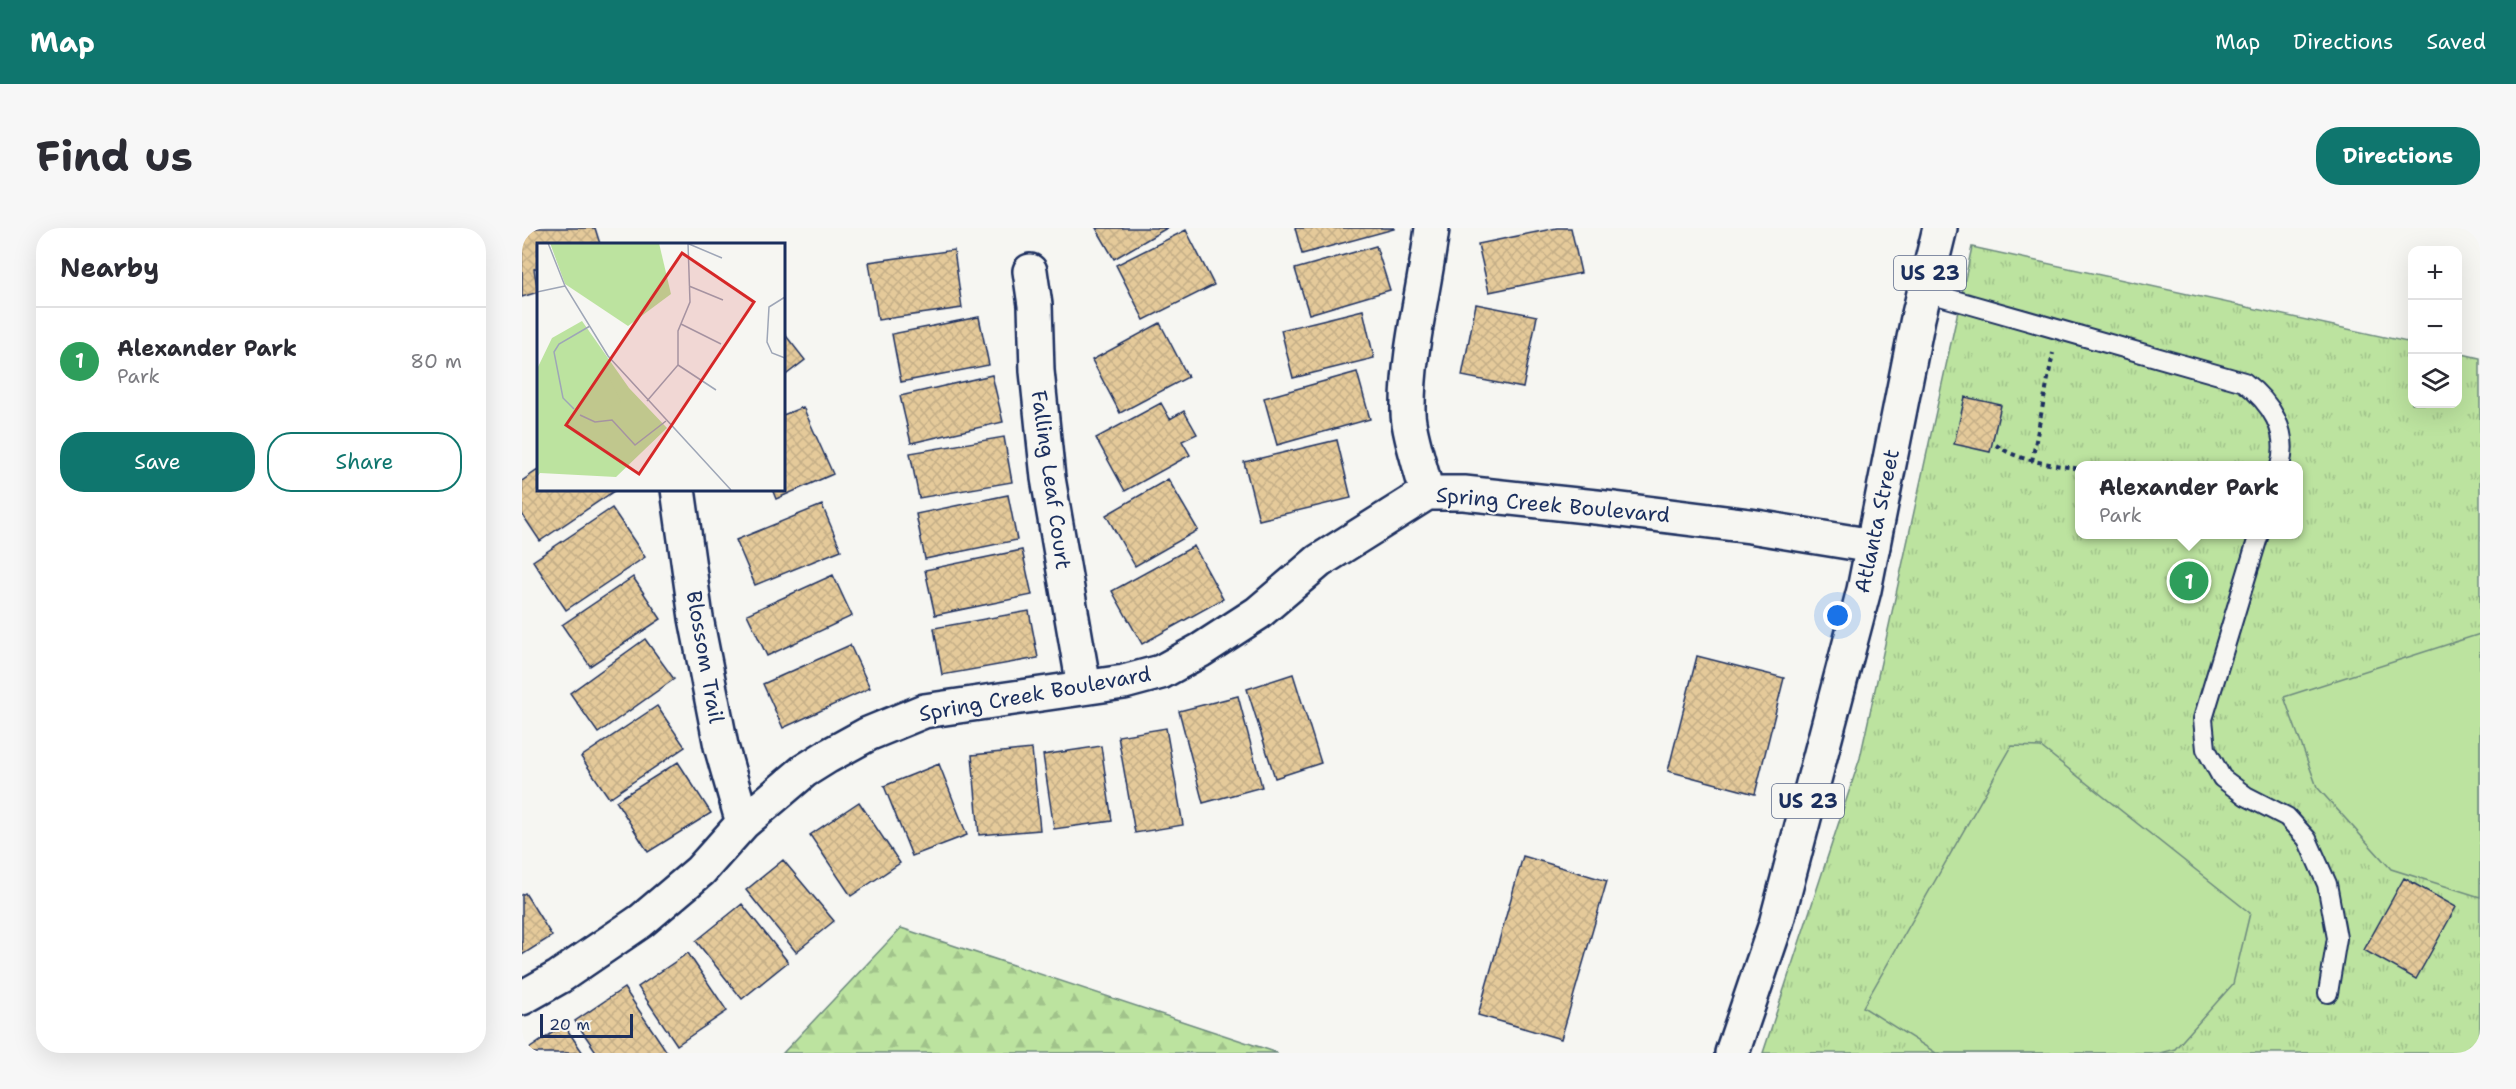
<!DOCTYPE html>
<html lang="en">
<head>
<meta charset="utf-8">
<style>
	:root { --surface:#fff; --page:#f7f7f7; --text:#2b2b33; --muted:#7c7c81; --line:#e1e1e2; --accent:#0f766e }
	body { margin:0; font-family:"Shantell Sans",sans-serif; background:var(--page); color:var(--text) }
	.controls { position:absolute; right:18px; top:18px; display:grid; overflow:hidden; border-radius:12px; box-shadow:0 6px 24px #0002 }
	.controls button { width:54px; height:54px; display:grid; place-items:center; padding:0; border:0; border-bottom:2px solid var(--line); background:var(--surface); color:var(--text); font:30px sans-serif }
	.scale { position:absolute; left:18px; bottom:15px; width:93px; box-sizing:border-box; padding-left:6px; border:3px solid #1b2f5e; border-top:0; font-size:16px; line-height:21px; white-space:nowrap; color:#1b2f5e; -webkit-text-stroke:4px #f6f6f2; paint-order:stroke }
	.you { position:absolute; left:1316px; top:388px; width:21px; height:21px; margin:-15px; border:4px solid #fff; border-radius:50%; background:#1a73e8; box-shadow:0 0 0 9px #1a73e833 }
	.badge { display:grid; place-items:center; width:39px; height:39px; border-radius:50%; background:var(--accent); color:#fff; font-size:20px; font-weight:700 }
	.pin { position:absolute; translate:-50% -50%; border:3px solid #fff; box-shadow:0 2px 6px #0006 }
	.popup { position:absolute; left:1553px; top:233px; width:228px; height:78px; box-sizing:border-box; display:grid; place-content:center; border-radius:12px; background:var(--surface); filter:drop-shadow(0 2px 4px #0005); font-size:20px; white-space:nowrap; color:var(--muted) }
	.popup b { font-size:22px; color:var(--text) }
	.popup::after { content:''; position:absolute; left:50%; top:100%; margin-left:-12px; border:12px solid transparent; border-top-color:var(--surface) }
	.list { margin:0; padding:0; list-style:none }
	h2 { display:flex; justify-content:space-between; align-items:center; height:78px; margin:0; padding:0 24px; font-size:26px }
	h2 small { font-size:20px; font-weight:400; color:var(--muted) }
	.list li { display:grid; grid-template-columns:39px 1fr auto; gap:18px; align-items:center; box-sizing:border-box; height:108px; padding:0 24px; border-top:2px solid var(--line) }
	.list b { display:block; font-size:22px; white-space:nowrap }
	.list p { margin:0; font-size:20px; white-space:nowrap; color:var(--muted) }
	.list em { font-size:20px; font-style:normal; color:var(--muted) }
	.actions { display:flex; gap:12px; padding:18px 24px }
	.actions a { flex:1; padding:14px 0; border:2px solid var(--accent); border-radius:24px; text-align:center; font-size:21px; color:var(--accent) }
	.actions .main { background:var(--accent); color:#fff }
	.icon { flex:none; width:33px; height:33px; fill:none; stroke:currentColor; stroke-width:2; stroke-linecap:round; stroke-linejoin:round }
	.map { position:relative; flex:none; width:1958px; height:825px; overflow:hidden; border-radius:24px }
	header { display:flex; align-items:center; gap:36px; box-sizing:border-box; height:84px; padding:0 30px; background:var(--accent); color:#fff }
	header strong { font-size:28px }
	nav { display:flex; gap:33px; margin-inline-start:auto; font-size:21px }
	.intro { display:flex; align-items:center; justify-content:space-between; box-sizing:border-box; height:144px; padding:0 36px }
	h1 { margin:0; font-size:42px }
	.button { padding:15px 27px; border-radius:24px; background:var(--accent); color:#fff; font-size:21px; font-weight:700 }
	main { display:flex; gap:36px; padding:0 36px }
	aside { flex:1; background:var(--surface); border-radius:24px; box-shadow:0 6px 24px #0002 }
	.map>svg:first-child { display:block }
	.grass { fill:url(#grass-tufts); stroke:#6c897e; stroke-width:1.5; fill-rule:evenodd }
	.forest { fill:url(#forest-firs); stroke:#6c897e; stroke-width:1.5 }
	.garden { fill:#bce39f; stroke:#6c897e; stroke-width:1.5 }
	.building { fill:url(#building-cross-hatch); stroke:#1b2f5e; stroke-width:1.5 }
	.lines { fill:none; stroke-linecap:round; stroke-linejoin:round }
	.service-casing { stroke:#1b2f5e; stroke-width:22 }
	.minor-casing { stroke:#1b2f5e; stroke-width:38 }
	.primary-casing { stroke:#1b2f5e; stroke-width:38 }
	.path { stroke:#1b2f5e; stroke-width:4; stroke-dasharray:4.5 4.5; stroke-linecap:butt }
	.service { stroke:#f6f6f2; stroke-width:18 }
	.minor { stroke:#f6f6f2; stroke-width:33 }
	.primary { stroke:#f6f6f2; stroke-width:33 }
	.labels { text-anchor:middle; stroke-width:4.5; stroke-linejoin:round; paint-order:stroke }
	.shield { fill:#f6f6f2; stroke:#5d6b8a; stroke-width:1.5 }
	.shield-label { font-size:20px; font-weight:bold; fill:#1b2f5e }
	.street-label { font-size:21px; fill:#1b2f5e; stroke:#f6f6f2 }
	.inset-road { fill:none; stroke:#9ea6b7; stroke-width:1.5 }
	.view { fill:#d62828; fill-opacity:0.15; stroke:#d62828; stroke-width:3 }
	.inset-edge { fill:none; stroke:#1b2f5e; stroke-width:3 }
</style>
</head>
<body>
<header>
<strong>Map</strong>
<nav><a>Map</a><a>Directions</a><a>Saved</a></nav>
</header>
<div class="intro"><h1>Find us</h1><a class="button">Directions</a></div>
<main>
<aside>
<h2>Nearby<small></small></h2>
<ul class="list">
<li><span class="badge" style="background:#2e9e5b">1</span><div><b>Alexander Park</b><p>Park</p></div><em>80 m</em></li>
</ul>
<div class="actions"><a class="main">Save</a><a>Share</a></div>
</aside>
<div class="map">
<svg width="1958" height="825" viewBox="0 0 1958 825">
	<defs>
		<pattern id="grass-tufts" width="24" height="20" patternUnits="userSpaceOnUse" patternTransform="scale(1.5)"><rect width="24" height="20" fill="#bce39f"/><path d="M3 7l-1-3M5 7V3M7 7l1-3M15 17l-1-3M17 17v-4M19 17l1-3" fill="none" stroke="#a1c38b"/></pattern>
		<pattern id="forest-firs" width="22" height="20" patternUnits="userSpaceOnUse" patternTransform="scale(1.5)"><rect width="22" height="20" fill="#bce39f"/><path d="M5 1l3.5 6h-7zM16 11l3.5 6h-7z" fill="#a1c38b"/></pattern>
		<pattern id="building-cross-hatch" width="8" height="8" patternUnits="userSpaceOnUse" patternTransform="scale(1.5)"><rect width="8" height="8" fill="#e5ca9a"/><path d="M0 0l8 8M0 8l8-8" fill="none" stroke="#c4ae87"/></pattern>
	</defs>
	<rect width="100%" height="100%" fill="#f6f6f2"/>
	<filter id="ink" filterUnits="userSpaceOnUse"><feTurbulence type="fractalNoise" baseFrequency=".0167" numOctaves="2"/><feDisplacementMap in="SourceGraphic" scale="12" xChannelSelector="R" yChannelSelector="G"/><feConvolveMatrix kernelMatrix="1 2 1 2 8 2 1 2 1" color-interpolation-filters="sRGB"/></filter>
	<g filter="url(#ink)">
		<!-- grass -->
		<path class="grass" d="M1450,19L1890,115V176H1936V125L1958,130V825H1241L1338,530ZM1558,238H1776V306H1558Z"/>
		<!-- forest -->
		<path class="forest" d="M379,700L756,825H261Z"/>
		<!-- garden -->
		<path class="garden" d="M1958,406V669L1869,641L1795,559L1762,469Z
			M1490,518L1519,519L1728,685L1711,756L1653,821L1638,825H1414L1341,779Z"/>
		<!-- building -->
		<path class="building" d="M0,0H73L78,16H16V39L12,41L16,64L0,69Z
			M574,0H645L592,31Z
			M773,0H872V1L780,26Z
			M1035,0H1049L1059,45L967,64L956,16Z
			M664,2L692,57L622,92L594,37Z
			M854,18L868,62L787,86L773,41Z
			M432,22L440,80L356,92L347,34Z
			M954,76L1015,88L1001,160L940,148Z
			M841,82L852,130L771,150L759,102Z
			M457,89L467,137L379,154L370,106Z
			M638,95L666,149L598,185L570,132Z
			M261,104L283,132L261,149Z
			M835,144L848,191L755,217L742,170Z
			M470,147L481,194L389,215L378,168Z
			M1443,169L1479,177L1468,224L1432,216Z
			M639,175L648,191L662,183L675,206L660,213L668,227L603,263L574,210Z
			M281,179L311,246L254,271L250,261H261V187Z
			M482,209L490,254L397,270L388,225Z
			M815,212L829,270L737,292L722,234Z
			M16,242V261H91L92,263L18,313L0,286V253Z
			M646,251L676,302L613,338L584,287Z
			M486,267L495,312L403,331L394,286Z
			M300,277L319,322L233,357L214,312Z
			M90,280L123,329L44,382L11,333Z
			M672,318L701,371L620,416L590,363Z
			M500,322L510,367L413,387L403,342Z
			M311,347L330,388L245,428L225,386Z
			M111,349L139,391L68,438L40,397Z
			M507,383L516,430L420,447L412,400Z
			M123,411L152,451L76,505L48,465Z
			M328,417L348,460L261,500L241,456Z
			M1175,428L1262,450L1233,566L1146,543Z
			M771,446L799,535L753,550L725,461Z
			M716,468L740,559L681,575L657,483Z
			M135,478L163,519L87,570L59,529Z
			M644,500L661,597L613,605L596,508Z
			M579,518L590,593L532,601L521,527Z
			M510,521L518,602L457,607L450,527Z
			M156,534L189,585L126,624L94,573Z
			M417,536L445,607L390,628L362,558Z
			M337,574L378,635L329,668L288,607Z
			M1001,628L1085,653L1039,811L956,787Z
			M261,632L312,693L274,724L224,662Z
			M1882,650L1934,679L1894,751L1842,722Z
			M3,665L30,708L0,727V667Z
			M220,676L266,734L220,771L174,713Z
			M166,725L205,783L155,817L116,759Z
			M102,760L145,824L143,825H75L53,793Z
			M42,797L61,825H1Z"/>
		<g class="lines">
			<!-- service casing -->
			<g class="service-casing">
				<path id="service" d="M1404,64L1722,154C1748,174 1768,203 1758,238
					M1737,306L1681,491L1684,521L1700,550L1724,568L1765,589L1785,611L1805,656L1815,710L1806,765"/>
			</g>
			<!-- minor casing -->
			<g class="minor-casing">
				<path id="minor" d="M508,43L513,77L515,143L526,250L562,459
					M156,261L174,390L199,518L221,595
					M905,265C900,244 886,203 886,184C885,122 903,61 910,0
					M0,770L37,749L119,693L178,643L221,595L282,543L306,528L346,506L402,483L602,454L639,444L679,422L736,385L797,333L905,265H942L1083,280L1228,298L1351,318"/>
			</g>
			<!-- primary casing -->
			<g class="primary-casing">
				<path id="primary" d="M1210,825L1254,696L1342,362L1396,90L1418,0"/>
			</g>
			<!-- path -->
			<path class="path" d="M1474,217C1498,234 1529,236 1558,241
				M1510,233L1531,125"/>
			<!-- service -->
			<use href="#service" class="service"/>
			<!-- minor -->
			<use href="#minor" class="minor"/>
			<!-- primary -->
			<use href="#primary" class="primary"/>
		</g>
	</g>
	<g class="labels">
		<!-- shield labels -->
		<g class="shield">
			<rect x="1372" y="28" width="72" height="34" rx="4.5"/>
			<rect x="1250" y="556" width="72" height="34" rx="4.5"/>
		</g>
		<g class="shield-label">
			<text x="1408" y="52">US 23</text>
			<text x="1286" y="580">US 23</text>
		</g>
		<!-- street labels -->
		<g class="street-label">
			<text transform="translate(529 252) rotate(82)" y="7">Falling Leaf Court</text>
			<text transform="translate(1031 277) rotate(5)" y="7">Spring Creek Boulevard</text>
			<text transform="translate(1355 293) rotate(-78)" y="7">Atlanta Street</text>
			<text transform="translate(183 429) rotate(80)" y="7">Blossom Trail</text>
			<text transform="translate(513 466) rotate(-10)" y="7">Spring Creek Boulevard</text>
		</g>
	</g>
	<!-- overview -->
	<g transform="translate(15 15)">
		<rect width="248" height="248" fill="#f6f6f2"/>
		<path d="M45,78L92,145L130,185L79,234L3,230L0,234V126L15,95Z" fill="#bce39f"/>
		<path d="M13,0H122L134,51L91,83L28,41Z" fill="#bce39f"/>
		<path d="M70,130L84,159L55,170L48,155L51,144ZM62,183L72,186L64,214L32,206L37,195L51,185Z" fill="#bce39f"/>
		<path class="inset-road" d="M11,0L28,43L71,113L194,247M152,1L185,15M152,43L186,57M0,49L28,43M248,54L232,64L230,99L235,110L248,115M144,81L184,101M141,122L179,147M110,158L141,122V88L153,59L151,0M37,166L26,155L17,109L22,101L53,83M43,172L58,179L75,177L98,202L129,178"/>
		<path class="view" d="M145,10L217,59L102,231L29,182Z"/>
		<rect width="248" height="248" class="inset-edge"/>
	</g>
</svg>
<div class="controls">
<button>+</button>
<button>−</button>
<button><svg class="icon" aria-label="layers" viewBox="0 0 24 24"><path d="M12 4l9 5-9 5-9-5zM3 14l9 5 9-5"/></svg></button>
</div>
<div class="scale">20 m</div>
<div class="you"></div>
<div class="pin badge" style="left:1667px;top:353px;background:#2e9e5b">1</div>
<div class="popup"><b>Alexander Park</b>Park</div>
</div>
</main>
</body>
</html>
